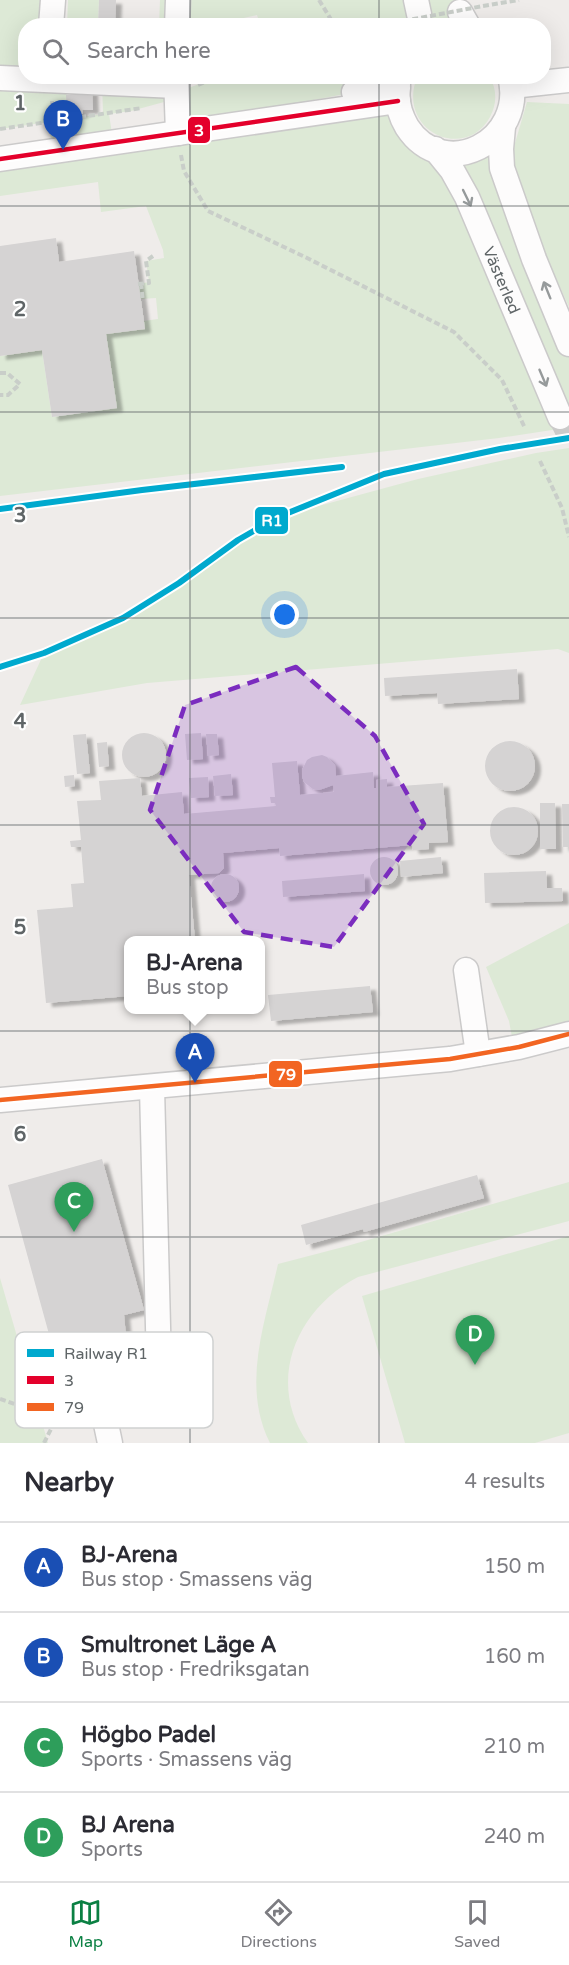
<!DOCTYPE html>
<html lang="en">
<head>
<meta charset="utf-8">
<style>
	:root { --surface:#fff; --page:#f7f7f7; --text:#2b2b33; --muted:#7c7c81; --line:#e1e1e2; --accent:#0b8043 }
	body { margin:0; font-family:"Varela Round",sans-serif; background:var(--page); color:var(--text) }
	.you { position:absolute; left:285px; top:615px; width:21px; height:21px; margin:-15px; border:4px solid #fff; border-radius:50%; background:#1a73e8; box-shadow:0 0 0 9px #1a73e833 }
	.badge { display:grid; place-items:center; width:39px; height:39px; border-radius:50%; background:var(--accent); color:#fff; font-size:20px; font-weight:700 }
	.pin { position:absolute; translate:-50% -50px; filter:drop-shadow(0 2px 3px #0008) }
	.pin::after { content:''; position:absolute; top:32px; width:21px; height:18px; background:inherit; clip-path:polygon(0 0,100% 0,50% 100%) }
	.popup { position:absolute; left:124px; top:936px; width:141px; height:78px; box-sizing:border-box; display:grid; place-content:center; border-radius:12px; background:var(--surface); filter:drop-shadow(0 2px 4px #0005); font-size:20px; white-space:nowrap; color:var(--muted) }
	.popup b { font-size:22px; color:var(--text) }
	.popup::after { content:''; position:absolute; left:50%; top:100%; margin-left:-12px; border:12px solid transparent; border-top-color:var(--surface) }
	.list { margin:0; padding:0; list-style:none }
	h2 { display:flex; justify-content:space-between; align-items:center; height:78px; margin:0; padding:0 24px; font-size:26px }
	h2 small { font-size:20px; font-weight:400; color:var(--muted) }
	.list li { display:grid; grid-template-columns:39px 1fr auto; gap:18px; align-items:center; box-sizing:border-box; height:90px; padding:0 24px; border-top:2px solid var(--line) }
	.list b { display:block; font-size:22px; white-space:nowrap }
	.list p { margin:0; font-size:20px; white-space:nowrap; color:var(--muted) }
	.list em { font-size:20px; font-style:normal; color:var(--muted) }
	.icon { flex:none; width:33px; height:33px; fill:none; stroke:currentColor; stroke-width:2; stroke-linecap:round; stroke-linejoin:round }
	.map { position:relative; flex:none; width:569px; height:1443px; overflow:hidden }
	.search { position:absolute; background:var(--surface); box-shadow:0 6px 24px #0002; left:18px; right:18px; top:18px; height:66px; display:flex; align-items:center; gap:15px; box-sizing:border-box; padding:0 21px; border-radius:24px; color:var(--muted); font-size:22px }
	.sheet { height:438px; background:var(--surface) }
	nav { display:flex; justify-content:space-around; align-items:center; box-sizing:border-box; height:84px; border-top:2px solid var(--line); background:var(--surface); font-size:16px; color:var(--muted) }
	nav a { display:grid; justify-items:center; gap:3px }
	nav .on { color:var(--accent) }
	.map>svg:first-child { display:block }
	.green { fill:#dde9d6; fill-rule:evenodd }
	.building { fill:#d5d3d3; filter:url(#shadow) }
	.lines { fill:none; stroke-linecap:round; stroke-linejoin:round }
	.minor-tunnel { stroke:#cbcac9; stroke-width:24; stroke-dasharray:24 12; stroke-linecap:butt }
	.minor-casing { stroke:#cbcaca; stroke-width:27 }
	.path { stroke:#c9cec9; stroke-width:4; stroke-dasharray:6 3; stroke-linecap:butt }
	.minor { stroke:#fdfcfc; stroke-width:24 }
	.path-bridge { stroke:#c9cec9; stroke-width:4; stroke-dasharray:6 3; stroke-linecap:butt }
	.bus-1-casing { stroke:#fff; stroke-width:9 }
	.bus-2-casing { stroke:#fff; stroke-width:9 }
	.bus-1 { stroke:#e4002b; stroke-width:4.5 }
	.bus-2 { stroke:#f26522; stroke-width:4.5 }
	.rail-1-casing { stroke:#fff; stroke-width:10 }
	.rail-1 { stroke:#00a9ce; stroke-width:6 }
	.oneway { stroke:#969a9b }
	.marked { fill:#7b2cbf; fill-opacity:0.2; stroke:#7b2cbf; stroke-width:4.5; stroke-dasharray:12 8; stroke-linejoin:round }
	.grid { fill:none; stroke:#5f6567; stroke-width:1.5; stroke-opacity:0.55 }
	.labels { text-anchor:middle; stroke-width:4.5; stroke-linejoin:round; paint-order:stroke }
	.street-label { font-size:16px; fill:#5f6567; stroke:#fff }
	.key { fill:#fff; stroke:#cfd1d1; stroke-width:1.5 }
	.key-label { font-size:16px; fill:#5f6567 }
	.grid-label { font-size:20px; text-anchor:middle; font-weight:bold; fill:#5f6567; stroke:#fff; stroke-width:4.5; stroke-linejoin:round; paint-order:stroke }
	.line-badge { stroke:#fff; stroke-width:2 }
	.badge-label { font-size:16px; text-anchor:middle; font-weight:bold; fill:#fff }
</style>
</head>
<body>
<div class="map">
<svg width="569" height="1443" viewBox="0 0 569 1443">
	<defs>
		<filter id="shadow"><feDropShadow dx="6" dy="4" stdDeviation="1.5" flood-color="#0004"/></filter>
	</defs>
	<rect width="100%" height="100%" fill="#efecea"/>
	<!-- green -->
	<path class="green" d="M0,0H53L51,25L26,26V76L176,77V99L191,87L219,77H401L398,84L240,114L204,123L181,133L398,101C410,157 466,169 503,127L501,149L502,168L534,259L569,344V435L565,428L499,438L0,496V356L42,350L52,417L116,408L106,334L144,329L143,321L158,319L156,298L140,299L138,284L149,282L146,261L164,258L163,250L146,206L101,212L98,182L0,196V159L53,151L48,122L0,129ZM66,81L102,83L103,114L68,119ZM175,99L178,133L136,139L138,149L115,153L109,114L131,111Z
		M68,0H99L98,25H67Z
		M160,0H454L468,25H260L257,15L212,25L159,26Z
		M417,77H490C497,90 497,104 490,117C466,162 396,132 417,77Z
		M527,102L569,104V307L541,245L513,167V150Z
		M569,448V653L558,649L147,683L20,705L44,653L123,618L180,583L238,540L278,517L418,479L536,453Z
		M569,923V1034L514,1048L509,1021L486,967Z
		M569,1182V1221L358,1277C296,1309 265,1382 308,1443H270C241,1385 265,1323 278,1264L347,1246Z
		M569,1236V1433L535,1443H405L362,1296Z
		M0,1278L48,1443H0Z"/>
	<!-- building -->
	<path class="building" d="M99,0H116L115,26H98Z
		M92,90L93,110H82L83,114H67L66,95L76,94V91Z
		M56,238L59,262L134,251L145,329L106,334L117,408L52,417L42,350L0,356V246Z
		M517,669L519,699L438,704L437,693L385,696L384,678Z
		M201,733L203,759L187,760L185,734Z
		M122 755a22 22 0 1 1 44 0a22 22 0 1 1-44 0Z
		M86,734L90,773L77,774L73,735Z
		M206,734H217L219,755L208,756Z
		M485 766a25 25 0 1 1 50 0a25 25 0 1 1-50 0Z
		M107,742L109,766L99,767L97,743Z
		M322,755L327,757L335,765L336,776L373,772L374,788H376V780L387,779V787L443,783L448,842L429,843V849L413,850L412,845L280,856L279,848L223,853L224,868L219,873L189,875L195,940H129V996L46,1003L37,910L73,907L71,884L84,883L81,847H71L70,841L81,840L77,801L101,800L99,781L140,778L142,796L182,792L184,814L276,806L275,803H271L270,797H275L272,763L297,761L300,795L334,792L333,785L319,790L313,789L304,782L302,776V770L307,760L312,757Z
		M231,774L233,795L215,796L213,776Z
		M74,775L75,786L65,787L64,776Z
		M208,777L209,797L191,798L189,778Z
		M540,803H555L556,849H540Z
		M562,804H569V847H563Z
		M490 831a24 24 0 1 1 48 0a24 24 0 1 1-48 0Z
		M370 871a14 14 0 1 1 28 0a14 14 0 1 1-28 0Z
		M441,857L443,873L401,877L400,861Z
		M546,871L547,888H562L563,901L485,903L484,873Z
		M211 888a14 14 0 1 1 28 0a14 14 0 1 1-28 0Z
		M364,874L365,891L283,897L282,881Z
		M370,986L373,1012L271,1021L268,995Z
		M102,1159L144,1310L124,1315L126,1336L55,1356L8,1185Z
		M477,1175L484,1198L364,1232L363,1229L306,1245L301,1225Z
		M204,1340L205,1360L188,1361L187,1341Z"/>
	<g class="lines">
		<!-- minor-tunnel -->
		<path class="minor-tunnel" d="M560,417L569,435"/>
		<!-- minor casing -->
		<g class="minor-casing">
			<g id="minor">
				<path d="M416,0L419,14"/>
				<path d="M460,12L468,26"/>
				<path d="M51,26L53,0"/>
				<path d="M177,26L178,0"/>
				<path d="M176,76L178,133"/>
				<path d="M0,78L176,86"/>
				<path d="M512,86L569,80"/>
				<path d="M398,88C396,102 400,115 407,127C444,184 527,141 510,76"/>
				<path d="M354,92L398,84"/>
				<path d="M503,127L501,149L502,168L534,259L569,344"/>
				<path id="s1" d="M435,149L452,170L467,197L560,417"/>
				<path d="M0,159L398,101"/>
				<path d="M466,970L478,1054"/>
				<path d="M0,1100L450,1059L519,1047L569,1034"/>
				<path d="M110,1443L102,1405L159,1366L152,1088"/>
			</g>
		</g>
		<!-- path -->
		<path class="path" d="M319,0L335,26
			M483,6L519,0
			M198,85L219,76
			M52,101L53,122
			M0,129L142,108
			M181,155L184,171L208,211L305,257L454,332L502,380L525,428
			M141,283L143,301
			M138,284L149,283L146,261L153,256
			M0,373H7L20,384L8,395H0
			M540,461L562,508L569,537
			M0,1399L35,1411L55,1421L81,1412
			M44,1443L55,1421"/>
		<!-- minor -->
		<use href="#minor" class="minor"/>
		<!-- path-bridge -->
		<path class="path-bridge" d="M377,26L483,6"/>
		<!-- bus-1 casing -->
		<g class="bus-1-casing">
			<path id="bus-1" d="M0,159L398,101"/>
		</g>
		<!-- bus-2 casing -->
		<g class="bus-2-casing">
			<path id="bus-2" d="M0,1100L450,1059L519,1047L569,1034"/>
		</g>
		<!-- bus-1 -->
		<use href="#bus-1" class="bus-1"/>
		<!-- bus-2 -->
		<use href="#bus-2" class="bus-2"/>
		<!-- rail-1 casing -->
		<g class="rail-1-casing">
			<path id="rail-1" d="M0,509L142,490L342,467
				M0,667L44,653L123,618L179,583L238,540L278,517L384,474L500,449L569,438"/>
		</g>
		<!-- rail-1 -->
		<use href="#rail-1" class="rail-1"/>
	</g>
	<!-- one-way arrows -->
	<defs><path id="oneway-shaft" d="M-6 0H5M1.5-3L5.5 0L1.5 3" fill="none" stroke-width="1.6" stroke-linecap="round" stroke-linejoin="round" transform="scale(1.5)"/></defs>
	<g class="oneway">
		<use href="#oneway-shaft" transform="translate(467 198) rotate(64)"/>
		<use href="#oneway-shaft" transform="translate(547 290) rotate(-112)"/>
		<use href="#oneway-shaft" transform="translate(543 378) rotate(67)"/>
	</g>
	<!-- marked area -->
	<path class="marked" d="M296,667L375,736L424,824L334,947L244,932L150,810L185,705Z"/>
	<!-- grid -->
	<path class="grid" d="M190,0V26M379,0V26M190,76V1443M379,76V1443M0,206H569M0,412H569M0,618H569M0,825H569M0,1031H569M0,1237H569"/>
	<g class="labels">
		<!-- street labels -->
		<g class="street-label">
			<text dy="6" stroke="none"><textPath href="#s1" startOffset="148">Västerled</textPath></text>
		</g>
	</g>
	<!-- legend -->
	<rect x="15" y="1332" width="198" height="96" rx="9" class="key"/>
	<rect x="27" y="1349" width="27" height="8" fill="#00a9ce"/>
	<rect x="27" y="1376" width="27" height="8" fill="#e4002b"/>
	<rect x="27" y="1403" width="27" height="8" fill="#f26522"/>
	<g class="key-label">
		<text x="64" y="1359">Railway R1</text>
		<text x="64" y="1386">3</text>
		<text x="64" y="1413">79</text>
	</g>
	<g class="grid-label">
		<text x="20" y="110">1</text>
		<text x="20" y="316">2</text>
		<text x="20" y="522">3</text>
		<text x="20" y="728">4</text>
		<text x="20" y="934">5</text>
		<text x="20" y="1141">6</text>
	</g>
	<g class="line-badge">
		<rect x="187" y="116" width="24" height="28" rx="6" fill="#e4002b"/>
		<rect x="254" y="506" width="35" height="29" rx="6" fill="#00a9ce"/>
		<rect x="268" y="1060" width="35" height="28" rx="6" fill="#f26522"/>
	</g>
	<g class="badge-label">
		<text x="199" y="136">3</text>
		<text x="272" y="526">R1</text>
		<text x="286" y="1080">79</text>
	</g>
</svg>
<div class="you"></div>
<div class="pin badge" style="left:195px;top:1083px;background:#1a4fb4">A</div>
<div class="popup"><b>BJ-Arena</b>Bus stop</div>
<div class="pin badge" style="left:63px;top:150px;background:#1a4fb4">B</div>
<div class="pin badge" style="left:74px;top:1232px;background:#2e9e5b">C</div>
<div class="pin badge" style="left:475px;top:1365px;background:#2e9e5b">D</div>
<div class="search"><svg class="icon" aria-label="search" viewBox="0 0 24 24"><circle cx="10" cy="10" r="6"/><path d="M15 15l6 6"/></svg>Search here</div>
</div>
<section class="sheet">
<h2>Nearby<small>4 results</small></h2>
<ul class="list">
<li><span class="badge" style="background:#1a4fb4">A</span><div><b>BJ-Arena</b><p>Bus stop · Smassens väg</p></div><em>150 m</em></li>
<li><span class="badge" style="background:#1a4fb4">B</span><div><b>Smultronet Läge A</b><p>Bus stop · Fredriksgatan</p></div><em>160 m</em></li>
<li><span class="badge" style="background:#2e9e5b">C</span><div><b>Högbo Padel</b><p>Sports · Smassens väg</p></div><em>210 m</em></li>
<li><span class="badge" style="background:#2e9e5b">D</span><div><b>BJ Arena</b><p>Sports</p></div><em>240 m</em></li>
</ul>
</section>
<nav>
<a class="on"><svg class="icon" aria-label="map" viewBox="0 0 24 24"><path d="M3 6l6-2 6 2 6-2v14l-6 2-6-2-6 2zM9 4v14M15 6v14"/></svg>Map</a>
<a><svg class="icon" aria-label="directions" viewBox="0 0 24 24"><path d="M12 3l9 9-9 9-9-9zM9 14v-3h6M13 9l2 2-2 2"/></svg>Directions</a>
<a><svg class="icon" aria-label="saved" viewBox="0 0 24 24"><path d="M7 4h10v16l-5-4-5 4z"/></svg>Saved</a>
</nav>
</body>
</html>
